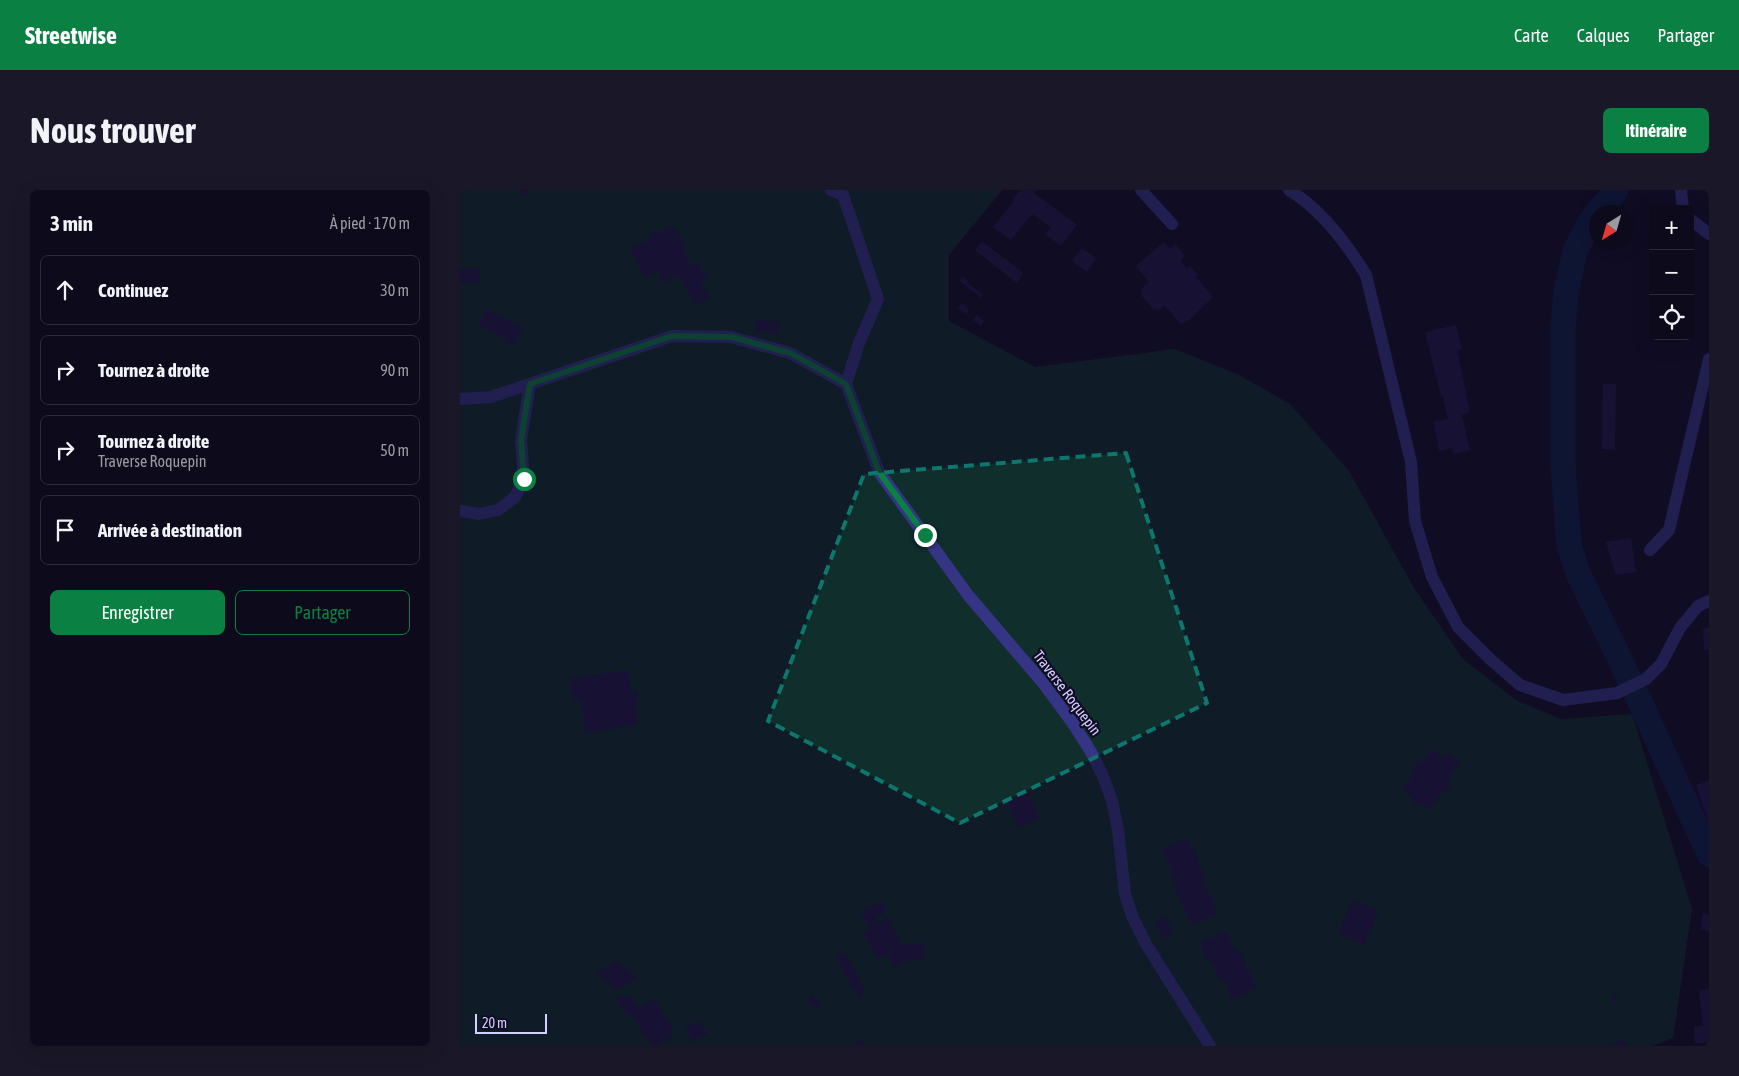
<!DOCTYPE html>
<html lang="fr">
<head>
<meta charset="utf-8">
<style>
	:root { --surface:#0c0a1b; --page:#1a1828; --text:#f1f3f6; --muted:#9a9aa3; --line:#2c2b3a; --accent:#0b8043 }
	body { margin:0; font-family:"Asap Condensed",sans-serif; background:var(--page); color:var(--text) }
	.controls { position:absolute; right:15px; top:15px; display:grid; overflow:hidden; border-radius:8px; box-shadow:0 5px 20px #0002 }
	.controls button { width:45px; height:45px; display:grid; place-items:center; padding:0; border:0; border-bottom:1px solid var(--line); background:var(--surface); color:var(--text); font:25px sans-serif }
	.compass { position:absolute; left:1129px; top:15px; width:45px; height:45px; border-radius:50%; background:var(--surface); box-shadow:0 5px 20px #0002; rotate:217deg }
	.scale { position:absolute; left:15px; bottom:12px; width:72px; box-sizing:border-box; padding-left:5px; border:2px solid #d3cfff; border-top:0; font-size:14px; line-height:18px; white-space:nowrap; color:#d3cfff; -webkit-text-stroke:4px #100d24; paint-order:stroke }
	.stop { position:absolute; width:15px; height:15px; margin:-11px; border:4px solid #0b8043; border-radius:50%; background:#fff }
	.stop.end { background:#0b8043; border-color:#fff; box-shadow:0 1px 5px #0008 }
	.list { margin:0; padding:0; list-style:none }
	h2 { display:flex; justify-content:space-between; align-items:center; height:65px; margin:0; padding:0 20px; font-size:21px }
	h2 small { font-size:16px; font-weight:400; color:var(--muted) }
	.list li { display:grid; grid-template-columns:32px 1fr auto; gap:15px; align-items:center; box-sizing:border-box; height:70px; margin:0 10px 10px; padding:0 10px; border:1px solid var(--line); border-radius:8px }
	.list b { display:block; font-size:19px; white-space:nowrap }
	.list p { margin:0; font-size:16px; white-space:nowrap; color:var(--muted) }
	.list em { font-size:16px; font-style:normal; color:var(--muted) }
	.actions { display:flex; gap:10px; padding:15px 20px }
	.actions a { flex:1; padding:11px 0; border:1px solid var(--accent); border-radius:8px; text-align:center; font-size:18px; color:var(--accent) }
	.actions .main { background:var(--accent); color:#fff }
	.icon { flex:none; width:28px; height:28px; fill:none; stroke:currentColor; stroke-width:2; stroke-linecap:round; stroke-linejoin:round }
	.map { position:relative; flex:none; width:1249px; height:856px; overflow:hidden; border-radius:8px }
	header { display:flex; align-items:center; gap:30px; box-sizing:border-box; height:70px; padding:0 25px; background:var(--accent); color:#fff }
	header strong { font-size:24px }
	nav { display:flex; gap:28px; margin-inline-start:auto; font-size:18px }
	.intro { display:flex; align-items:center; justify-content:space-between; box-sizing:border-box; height:120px; padding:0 30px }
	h1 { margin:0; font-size:35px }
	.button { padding:12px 22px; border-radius:8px; background:var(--accent); color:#fff; font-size:18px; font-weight:700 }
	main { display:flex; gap:30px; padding:0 30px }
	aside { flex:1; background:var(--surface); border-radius:8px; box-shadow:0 5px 20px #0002 }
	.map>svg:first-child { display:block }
	.green { fill:#0f2e2c }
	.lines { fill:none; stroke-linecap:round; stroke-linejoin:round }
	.canal { stroke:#092146; stroke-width:25 }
	.building { fill:#201845 }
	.minor { stroke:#363585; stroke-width:12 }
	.route { stroke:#0b8043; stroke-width:6 }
	.marked { fill:none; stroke:#0f766e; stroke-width:4; stroke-dasharray:10 6; stroke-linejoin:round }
	.labels { text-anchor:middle; stroke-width:4.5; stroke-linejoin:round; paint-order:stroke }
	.street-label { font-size:15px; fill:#d3cfff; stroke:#100d24 }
</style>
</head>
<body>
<header>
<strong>Streetwise</strong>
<nav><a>Carte</a><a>Calques</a><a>Partager</a></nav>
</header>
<div class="intro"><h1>Nous trouver</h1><a class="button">Itinéraire</a></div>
<main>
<aside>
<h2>3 min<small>À pied · 170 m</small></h2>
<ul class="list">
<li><svg class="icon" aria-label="ahead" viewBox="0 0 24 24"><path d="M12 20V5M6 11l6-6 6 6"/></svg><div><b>Continuez</b></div><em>30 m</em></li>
<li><svg class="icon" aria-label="right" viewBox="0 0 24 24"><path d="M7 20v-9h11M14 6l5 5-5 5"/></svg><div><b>Tournez à droite</b></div><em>90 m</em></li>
<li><svg class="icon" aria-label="right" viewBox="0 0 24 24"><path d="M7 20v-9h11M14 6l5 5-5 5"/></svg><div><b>Tournez à droite</b><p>Traverse Roquepin</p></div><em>50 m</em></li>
<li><svg class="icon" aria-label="arrive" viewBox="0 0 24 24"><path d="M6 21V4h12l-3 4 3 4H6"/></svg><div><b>Arrivée à destination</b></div></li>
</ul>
<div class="actions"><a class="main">Enregistrer</a><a>Partager</a></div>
</aside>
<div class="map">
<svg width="1249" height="856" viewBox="0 0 1249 856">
	<rect width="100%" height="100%" fill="#100d24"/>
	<!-- green -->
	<path class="green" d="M0,0H542L489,65V131L575,177L715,159L779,185L830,214L889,281L954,398L1003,469L1056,510L1101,529L1172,524L1232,719L1213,848L1192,856H0Z"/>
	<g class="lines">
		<!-- canal -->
		<path class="canal" d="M1138,22L1156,0
			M1136,24L1129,34L1115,61L1106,103L1103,138V275L1109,355L1118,383L1177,505L1249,664"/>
	</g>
	<!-- building -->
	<path class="building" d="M60,0H67L69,2L66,5Z
		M560,0H576L574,3L617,35L601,56L585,44L591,37L572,24L551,50L533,37L554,11L552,10Z
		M213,35L227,59L223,61L230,75L237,71L247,88L241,92L250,107L236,115L218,85L205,93L198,81L185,87L170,59L190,49L188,46L197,41L198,43Z
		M522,51L563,83L557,93L515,60Z
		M704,52L710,59L715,54L725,66L720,70L727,79L730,76L738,85L736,87L753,107L728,131L727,130L723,134L720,133L704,115L699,120L693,119L681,105L682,98L689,92L676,76Z
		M622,58L636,68L627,82L612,71Z
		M18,77L20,92L0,94V80Z
		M502,87L508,91L507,93L523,104L521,108L500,91Z
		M502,113L509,120L506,124L498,118Z
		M26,119L63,138L54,156L45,151V149L18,135Z
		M517,125L524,131L521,136L513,130Z
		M297,129L319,132L317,144L296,142Z
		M996,135L1002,159L997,160L1010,223L1002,225L1010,260L994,264L992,258L979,261L974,232L988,229L983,206H981L965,142Z
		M1143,194H1156L1155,260L1142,259Z
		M1171,348L1176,382L1156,385L1146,352Z
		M1249,437V460H1244L1243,438Z
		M168,480L171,501L177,500L179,512H175L178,535L126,543L121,510L114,511L111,488Z
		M972,559L984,568L988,563L1000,572L988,588L991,591L989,593L991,595L985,603L983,602L981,604L969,620L960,614L957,615L954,614L953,609L942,600L953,585L952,579L957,572L963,571Z
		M1249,591V633L1236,595Z
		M568,603L580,629L559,638L547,612Z
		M727,648L745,685L742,688L758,724L733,736L715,701L719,700L710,685L713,683L702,659Z
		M893,710L919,721L904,755L878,743Z
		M421,711L427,721L416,727L419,734L428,729L442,754L463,753L464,769H451L436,778L429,766L426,765L418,769L403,743L410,739L401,722Z
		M1243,723L1249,725V741L1241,739Z
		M705,726L714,744L704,749L695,731Z
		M766,741L776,761L779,760L797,798L772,810L763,788L760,790L751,771L749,772L740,753Z
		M385,762L407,803L399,808L376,767Z
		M157,771L177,787L158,800L136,784Z
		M1249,799V852L1235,854L1234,836H1243L1239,800Z
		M1156,804L1159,812L1154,813L1151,806Z
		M351,805L363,814L358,820L347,812Z
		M161,806H171L179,818L194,809L212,837L210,838L214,845L198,856H192L171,824L168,825L157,809Z
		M239,831L248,845L233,851L225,839Z
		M1163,849L1167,856H1152L1153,854Z
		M404,850L405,856H395L394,853Z"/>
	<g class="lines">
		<!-- minor -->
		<path class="minor" d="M371,0L383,5L418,109L399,153L386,194
			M681,0L712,34
			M829,0C861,19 887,54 906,85L951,272L955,331L972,387L998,437L1030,469L1060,495L1103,510L1157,503L1186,489L1201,474L1220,438L1238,416L1249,411
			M1221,0L1223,19
			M1230,29L1249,44
			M386,194L419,282L508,405L583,493L614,535L631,562L643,586L652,611L658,640L665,704L673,728L686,754L750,856
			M0,209L31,207L212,146L271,147L330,163L386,194
			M0,321L19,324L38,320L55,307L64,289L61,250L70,194
			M1190,360L1209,340L1249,169"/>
	</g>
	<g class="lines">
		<!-- route -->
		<path class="route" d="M64,289L61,250L70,194L212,146L272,147L330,163L386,194L419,282L465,345"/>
	</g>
	<!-- marked area -->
	<path d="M0 0H1249V856H0ZM666,263L747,513L500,633L308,531L404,284Z" fill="#100d24" fill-opacity=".55" fill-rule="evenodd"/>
	<path class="marked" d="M666,263L747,513L500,633L308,531L404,284Z"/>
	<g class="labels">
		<!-- street labels -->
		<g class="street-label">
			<text transform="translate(607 503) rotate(53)" y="5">Traverse Roquepin</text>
		</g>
	</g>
</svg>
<div class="controls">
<button>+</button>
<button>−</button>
<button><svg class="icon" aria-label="locate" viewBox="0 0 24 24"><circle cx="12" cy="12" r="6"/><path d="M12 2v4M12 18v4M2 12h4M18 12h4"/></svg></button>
</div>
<svg class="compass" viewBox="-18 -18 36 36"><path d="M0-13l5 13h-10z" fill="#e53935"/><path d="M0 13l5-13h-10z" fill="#9a9aa3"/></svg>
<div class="scale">20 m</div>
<div class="stop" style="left:64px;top:289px"></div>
<div class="stop end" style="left:465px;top:345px"></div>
</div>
</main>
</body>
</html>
